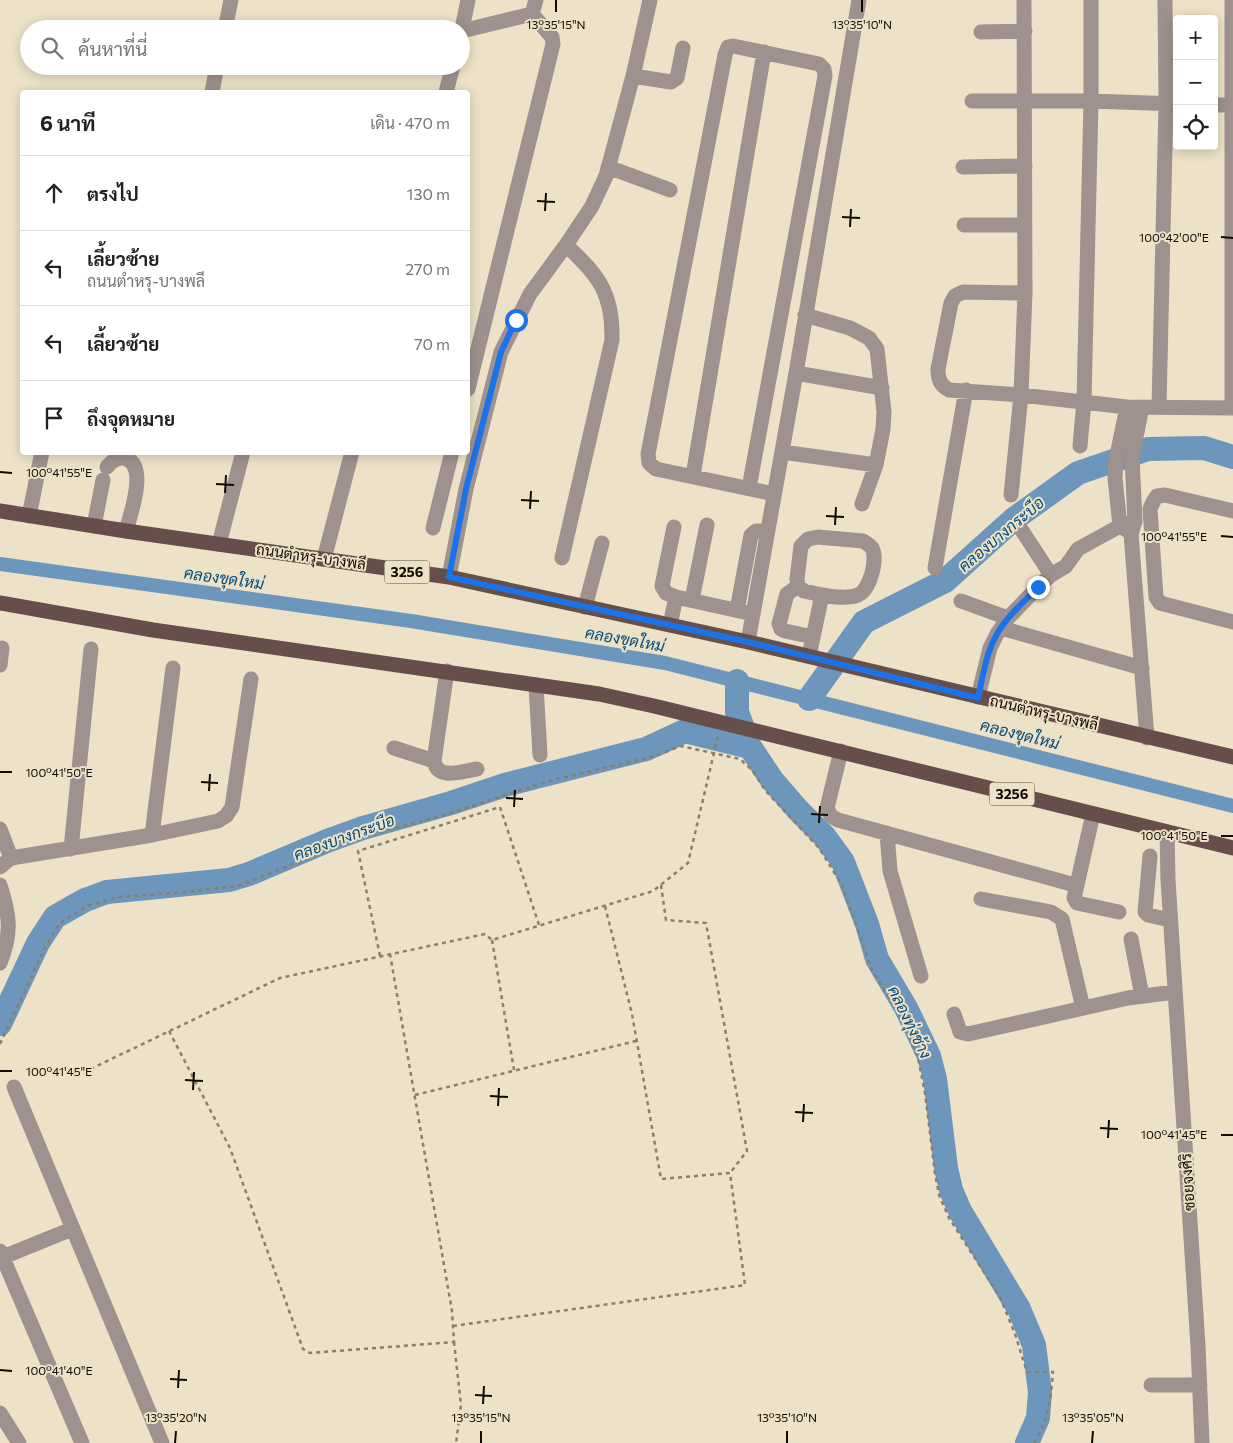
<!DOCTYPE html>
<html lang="th">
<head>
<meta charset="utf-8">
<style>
	:root { --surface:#fff; --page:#f6f6f6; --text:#222; --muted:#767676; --line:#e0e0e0 }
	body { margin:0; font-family:Commissioner,Sarabun,sans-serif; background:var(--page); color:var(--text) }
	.controls { position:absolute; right:15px; top:15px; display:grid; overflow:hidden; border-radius:5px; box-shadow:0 2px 12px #0003 }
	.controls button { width:45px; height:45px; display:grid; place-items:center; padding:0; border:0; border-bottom:1px solid var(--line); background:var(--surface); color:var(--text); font:25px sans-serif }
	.stop { position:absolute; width:15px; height:15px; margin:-11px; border:4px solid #1a73e8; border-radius:50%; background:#fff }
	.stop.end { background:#1a73e8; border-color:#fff; box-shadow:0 1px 5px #0008 }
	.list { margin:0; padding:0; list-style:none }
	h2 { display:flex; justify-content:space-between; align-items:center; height:65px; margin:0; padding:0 20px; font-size:21px }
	h2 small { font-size:16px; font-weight:400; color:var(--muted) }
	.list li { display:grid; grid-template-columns:32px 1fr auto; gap:15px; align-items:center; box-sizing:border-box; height:75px; padding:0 20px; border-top:1px solid var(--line) }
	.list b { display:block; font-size:19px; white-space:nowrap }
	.list p { margin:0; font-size:16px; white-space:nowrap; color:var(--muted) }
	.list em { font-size:16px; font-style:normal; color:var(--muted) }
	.icon { flex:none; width:28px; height:28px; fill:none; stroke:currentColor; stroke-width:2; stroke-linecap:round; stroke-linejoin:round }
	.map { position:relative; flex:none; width:1233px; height:1443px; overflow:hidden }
	.search { position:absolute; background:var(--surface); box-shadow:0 2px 12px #0003; left:20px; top:20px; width:450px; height:55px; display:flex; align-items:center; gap:12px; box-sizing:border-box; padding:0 18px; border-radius:28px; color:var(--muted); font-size:19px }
	.panel { position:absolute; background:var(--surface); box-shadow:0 2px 12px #0003; left:20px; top:90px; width:450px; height:365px; border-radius:5px }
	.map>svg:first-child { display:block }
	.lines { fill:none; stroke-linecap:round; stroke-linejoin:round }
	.canal { stroke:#6c96bb; stroke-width:14 }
	.river { stroke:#6c96bb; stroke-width:24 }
	.path { stroke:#887f6e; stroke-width:2.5; stroke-dasharray:4 4; stroke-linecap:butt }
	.minor { stroke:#9f918e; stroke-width:15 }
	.major { stroke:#664f4a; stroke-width:15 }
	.path-bridge { stroke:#887f6e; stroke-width:2.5; stroke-dasharray:4 4; stroke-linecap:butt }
	.route { stroke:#1a73e8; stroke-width:6 }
	.ticks { fill:none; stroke:#0f0b04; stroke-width:2 }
	.labels { text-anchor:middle; stroke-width:4; stroke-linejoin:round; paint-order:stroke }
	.shield { fill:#ede1c7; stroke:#524b3e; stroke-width:1 }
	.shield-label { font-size:14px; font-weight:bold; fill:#0f0b04 }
	.street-label { font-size:15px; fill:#0f0b04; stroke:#ede1c7 }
	.water-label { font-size:16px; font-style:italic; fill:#034c7d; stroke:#ede1c7 }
	.ticks-label { font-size:12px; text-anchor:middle; fill:#0f0b04; stroke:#ede1c7; stroke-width:4; stroke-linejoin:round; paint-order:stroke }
</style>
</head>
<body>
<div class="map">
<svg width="1233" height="1443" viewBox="0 0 1233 1443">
	<rect width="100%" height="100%" fill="#ede1c7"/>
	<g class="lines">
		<!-- canal -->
		<path class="canal" d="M0,564L411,621L665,663L1233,806"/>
		<!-- river -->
		<path class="river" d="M737,681V712L750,747L772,780L798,810L825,837L843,862L867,924L877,959L906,1008L929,1056L935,1079L946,1168L951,1190L960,1211L1019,1309L1034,1345L1040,1392L1038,1418L1027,1443
			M809,699L864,622L945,581L1014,519L1078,473L1148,449L1204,448L1233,457
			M0,1024L38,943L55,917L85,900L107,892L229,880L249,874L327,841L363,828L451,803L505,785L646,749L685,731L750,747"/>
		<!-- path -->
		<path class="path" d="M661,885L666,920L706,923L747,1151L730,1173
			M492,940L514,1070
			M380,956L358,851L500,807L539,925
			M169,1031L230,1148L303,1349L310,1353L454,1342L452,1311L390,954
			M76,1076L280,978L485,934L492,940L653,891L688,863L718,736
			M415,1095L636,1041
			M453,1326L745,1285L730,1173L661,1179L632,1014L605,906
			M454,1342L461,1405L456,1443"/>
		<!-- minor -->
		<path class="minor" d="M1232,0V408
			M225,29L231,0
			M462,31L532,14
			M981,32L1025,31
			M461,34L468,0
			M633,76L671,82L677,78L683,48
			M212,92L217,66
			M446,92L453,66
			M972,101H1091L1177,104
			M1214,105H1233
			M608,167L670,190
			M963,167L1025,166
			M964,225H1025
			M1025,293L963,292L955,296L951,303L938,369C938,379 940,385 949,390L1021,395L1127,407L1233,408
			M805,315L850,328L869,338L877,349L884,412L883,429L876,465L862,504
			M796,373L882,388
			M468,389L553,44L552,37L532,14L536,0
			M1127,407L1116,460L1115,478L1120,526L1128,531
			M1142,407L1132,457L1135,521L1131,534L1147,738
			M1159,407L1166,104L1165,0
			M1080,446L1084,401L1091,101V0
			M782,452L876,465
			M107,467C111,462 116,457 123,458C150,462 130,515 126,531
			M693,476L764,52
			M749,488L825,76L824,69L819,64L733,46L728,47L725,55L648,454L649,463L656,469L774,494
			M1011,495L1021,395L1025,293L1024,0
			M1233,511L1165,495L1157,496L1153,502L1150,509L1156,597L1160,603L1233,622
			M29,516L42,452
			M94,526L103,480
			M1019,526L1051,575
			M674,527L662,586L666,593L676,597
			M433,528L452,452
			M219,544L243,452
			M562,558L612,340C613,293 599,276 566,245
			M324,559L352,452
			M935,568L966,390
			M449,577L466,489L501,352L530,294L566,245L592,206L606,176L633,76L650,0
			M798,586L787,594L779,624L781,629L785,631L813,637
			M692,600L707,525
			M961,601L1008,618
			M585,607L602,543
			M737,610L751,535L756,531H768
			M670,625L676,597L753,614
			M1001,628L1142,668
			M748,642L796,373L859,0
			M809,656L822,595L804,591L798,586L797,579L801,546L808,539L818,537L863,541C866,543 870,545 872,548C878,559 870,590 858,595C848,599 833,597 822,595
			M0,665L2,648
			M536,685L540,755
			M978,697L990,648L997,634L1008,618L1038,587L1051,575L1066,566L1078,549L1120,526L1135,521
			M394,748L434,761C438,781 462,771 477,769
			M841,751L827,808L831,816L838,820L1075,885
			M434,761L447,671
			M1093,814L1074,898L1077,903L1119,912
			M0,829L11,858
			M1167,832L1168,880L1198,1346L1202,1443
			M887,833L890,871L921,976
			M152,835L173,668
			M71,849L91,649
			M1150,856L1145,912L1148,915L1170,920
			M0,867L11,858L152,835L218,821L226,816L232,807L251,679
			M0,885C10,916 12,933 0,963
			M981,899L1051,912L1062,919L1083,1008
			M1131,939L1142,996
			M954,1014L960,1032L968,1034L1128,998L1175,992
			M14,1087L162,1443
			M0,1251L82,1443
			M3,1257L72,1229
			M1151,1385H1200
			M0,1413L19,1443"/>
		<!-- major -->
		<path class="major" d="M0,511L126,531L449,577L748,642L1233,757
			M0,603L153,630L599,694L654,706L1233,848"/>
		<!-- path-bridge -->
		<path class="path-bridge" d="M0,1044L45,947L60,923L87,906L119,897L187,892L238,886L358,838L441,816L549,781L655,756L681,746L740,759L752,770L765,790L819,848L842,885L872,970L904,1022L918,1058L925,1093L935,1173L939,1195L949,1218L1000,1297L1015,1334L1027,1372H1053C1051,1396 1048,1423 1034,1443"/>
	</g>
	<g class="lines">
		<!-- route -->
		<path class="route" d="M516,320L501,352L466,489L449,577L748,642L978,698C983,676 986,653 997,634C1007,616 1024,602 1038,587"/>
	</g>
	<!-- ticks -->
	<path class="ticks" d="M556,12V0M862,12V0M537,201L555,202M545,211L546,193M842,217L860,218M850,227L851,209M1221,237L1233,238M0,472L12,473M216,484L234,485M225,493L226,475M521,500L539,501M530,509L531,491M826,516L844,517M835,525L836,507M1221,536L1233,537M0,772H12M201,782L218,783M209,791L210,774M506,798L523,799M514,807L515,790M811,814L828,815M819,823L820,806M1221,836H1233M0,1071H12M185,1080L203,1081M193,1090L194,1072M490,1096L508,1097M498,1106L499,1088M795,1112L813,1113M803,1122L804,1104M1100,1128L1118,1129M1221,1135H1233M1108,1138L1109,1120M0,1370L12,1371M170,1379L187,1380M178,1388L179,1370M475,1395L492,1396M483,1404L484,1386M175,1443L176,1431M481,1443V1431M787,1443V1431M1092,1443L1093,1431"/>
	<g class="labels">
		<!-- shield labels -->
		<g class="shield">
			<rect x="384.5" y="560.5" width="45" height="23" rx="4"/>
			<rect x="989.5" y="782.5" width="45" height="23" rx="4"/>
		</g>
		<g class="shield-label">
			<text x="407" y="577">3256</text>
			<text x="1012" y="799">3256</text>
		</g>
		<!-- street labels -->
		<g class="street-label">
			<text transform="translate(311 557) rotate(8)" y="5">ถนนตำหรุ-บางพลี</text>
			<text transform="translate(1044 713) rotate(13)" y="5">ถนนตำหรุ-บางพลี</text>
			<text transform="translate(1188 1182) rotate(-94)" y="5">ซอยจงศิริ</text>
		</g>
		<!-- water labels -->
		<g class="water-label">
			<text transform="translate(1001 534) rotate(-40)" y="6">คลองบางกระบือ</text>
			<text transform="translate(224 578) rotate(8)" y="6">คลองขุดใหม่</text>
			<text transform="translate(625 639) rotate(10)" y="6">คลองขุดใหม่</text>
			<text transform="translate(1020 734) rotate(14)" y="6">คลองขุดใหม่</text>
			<text transform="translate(344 837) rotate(-20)" y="6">คลองบางกระบือ</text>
			<text transform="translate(910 1022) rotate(64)" y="6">คลองทุ่งช้าง</text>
		</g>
	</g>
	<g class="ticks-label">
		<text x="556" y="29">13°35'15"N</text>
		<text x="862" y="29">13°35'10"N</text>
		<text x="1174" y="242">100°42'00"E</text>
		<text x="59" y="477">100°41'55"E</text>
		<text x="1174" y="541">100°41'55"E</text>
		<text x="59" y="777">100°41'50"E</text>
		<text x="1174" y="840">100°41'50"E</text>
		<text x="59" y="1076">100°41'45"E</text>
		<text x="1174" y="1139">100°41'45"E</text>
		<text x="59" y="1375">100°41'40"E</text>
		<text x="176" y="1422">13°35'20"N</text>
		<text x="481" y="1422">13°35'15"N</text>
		<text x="787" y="1422">13°35'10"N</text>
		<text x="1093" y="1422">13°35'05"N</text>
	</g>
</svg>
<div class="controls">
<button>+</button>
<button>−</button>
<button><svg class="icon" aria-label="locate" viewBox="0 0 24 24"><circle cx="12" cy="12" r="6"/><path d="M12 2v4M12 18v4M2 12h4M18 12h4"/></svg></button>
</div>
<div class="stop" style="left:516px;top:320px"></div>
<div class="stop end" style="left:1038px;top:587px"></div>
<div class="search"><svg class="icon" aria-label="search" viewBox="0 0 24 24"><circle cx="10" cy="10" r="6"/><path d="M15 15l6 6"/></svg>ค้นหาที่นี่</div>
<section class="panel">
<h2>6 นาที<small>เดิน · 470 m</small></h2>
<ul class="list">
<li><svg class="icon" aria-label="ahead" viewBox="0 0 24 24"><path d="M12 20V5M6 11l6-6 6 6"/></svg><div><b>ตรงไป</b></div><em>130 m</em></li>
<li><svg class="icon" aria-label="left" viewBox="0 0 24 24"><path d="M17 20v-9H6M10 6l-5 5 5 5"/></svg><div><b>เลี้ยวซ้าย</b><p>ถนนตำหรุ-บางพลี</p></div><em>270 m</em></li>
<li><svg class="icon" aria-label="left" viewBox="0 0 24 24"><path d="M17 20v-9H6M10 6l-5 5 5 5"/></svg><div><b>เลี้ยวซ้าย</b></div><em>70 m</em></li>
<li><svg class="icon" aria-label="arrive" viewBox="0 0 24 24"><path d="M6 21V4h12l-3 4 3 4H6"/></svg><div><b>ถึงจุดหมาย</b></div></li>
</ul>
</section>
</div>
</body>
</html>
